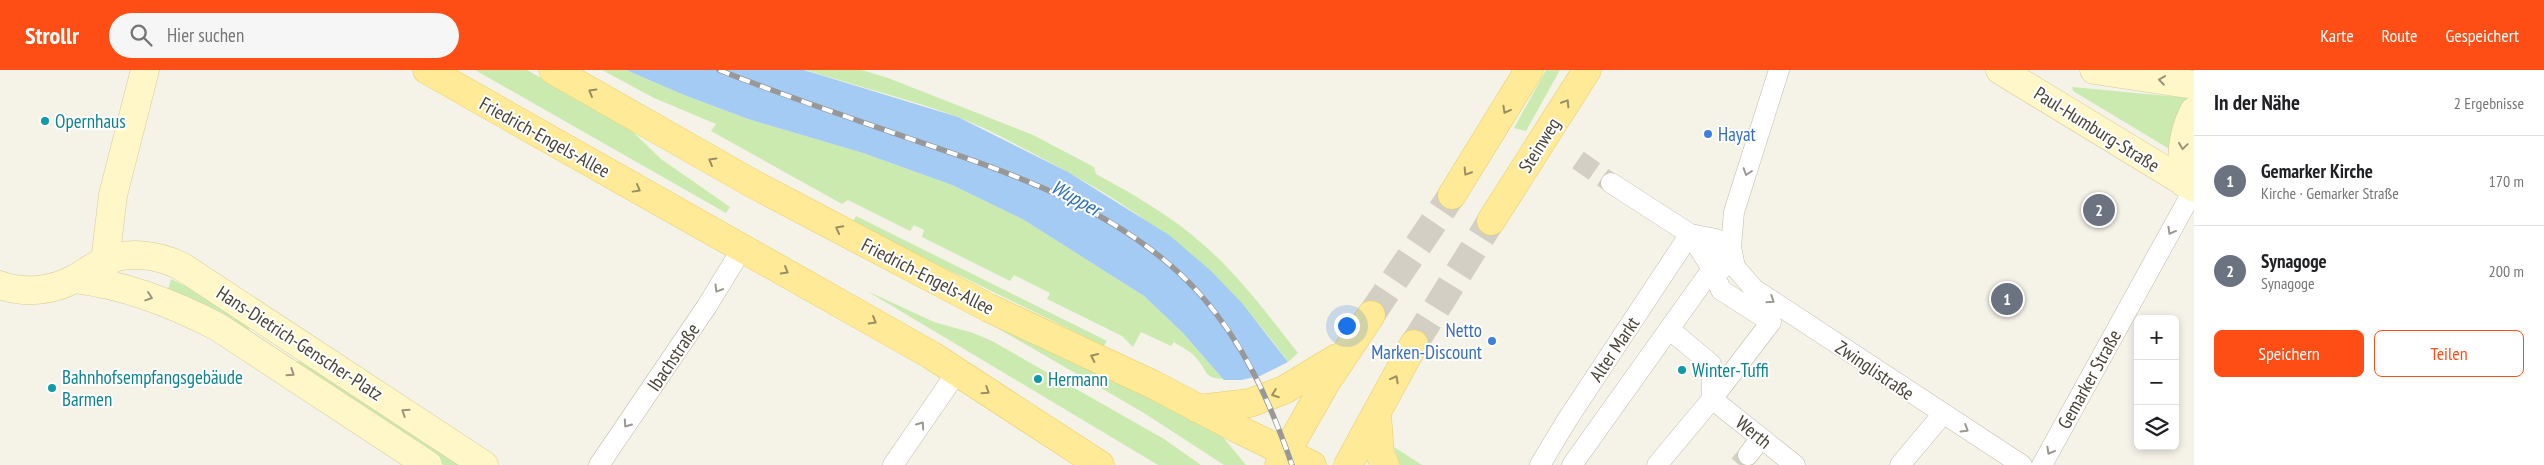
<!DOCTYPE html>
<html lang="de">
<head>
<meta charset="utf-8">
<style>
	:root { --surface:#fff; --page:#f6f6f6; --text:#202124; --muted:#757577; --line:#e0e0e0; --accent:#ff4e15 }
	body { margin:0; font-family:"PT Sans Narrow",sans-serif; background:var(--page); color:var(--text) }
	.controls { position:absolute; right:15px; bottom:15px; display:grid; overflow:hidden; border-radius:8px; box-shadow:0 2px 8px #0003 }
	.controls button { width:45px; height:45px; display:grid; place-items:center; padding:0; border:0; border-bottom:1px solid var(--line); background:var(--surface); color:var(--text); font:25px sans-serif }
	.you { position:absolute; left:1346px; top:255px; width:18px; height:18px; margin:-12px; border:4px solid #fff; border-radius:50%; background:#1a73e8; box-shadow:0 0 0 8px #1a73e833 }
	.badge { display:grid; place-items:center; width:32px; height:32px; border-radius:50%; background:var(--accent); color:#fff; font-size:16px; font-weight:700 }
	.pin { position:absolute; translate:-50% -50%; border:2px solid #fff; box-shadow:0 1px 5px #0006 }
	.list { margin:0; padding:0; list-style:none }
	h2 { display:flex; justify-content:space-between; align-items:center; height:65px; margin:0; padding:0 20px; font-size:21px }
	h2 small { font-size:16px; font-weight:400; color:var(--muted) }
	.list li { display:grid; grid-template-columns:32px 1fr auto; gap:15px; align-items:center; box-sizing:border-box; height:90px; padding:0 20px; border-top:1px solid var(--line) }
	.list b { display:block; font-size:19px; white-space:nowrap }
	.list p { margin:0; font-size:16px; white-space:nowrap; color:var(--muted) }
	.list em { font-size:16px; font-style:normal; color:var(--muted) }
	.actions { display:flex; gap:10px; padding:15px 20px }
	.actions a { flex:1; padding:11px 0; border:1px solid var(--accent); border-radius:8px; text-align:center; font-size:18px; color:var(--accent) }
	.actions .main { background:var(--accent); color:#fff }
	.icon { flex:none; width:28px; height:28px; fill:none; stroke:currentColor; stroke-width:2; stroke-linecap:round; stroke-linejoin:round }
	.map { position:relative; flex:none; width:2194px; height:395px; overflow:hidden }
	header { display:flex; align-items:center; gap:30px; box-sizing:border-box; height:70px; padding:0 25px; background:var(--accent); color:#fff }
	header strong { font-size:24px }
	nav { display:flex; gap:28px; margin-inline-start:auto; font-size:18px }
	.search { width:350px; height:45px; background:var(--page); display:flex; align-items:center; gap:12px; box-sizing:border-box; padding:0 18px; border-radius:28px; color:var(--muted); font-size:19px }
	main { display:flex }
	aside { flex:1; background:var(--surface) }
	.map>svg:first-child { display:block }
	.green { fill:#cbeab0 }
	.water { fill:#a3cbf3 }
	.pier { fill:#f5f2e8 }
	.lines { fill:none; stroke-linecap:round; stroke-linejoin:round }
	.street-tunnel { stroke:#d3cfc5; stroke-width:20; stroke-dasharray:20 10; stroke-linecap:butt }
	.primary-tunnel { stroke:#d3cfc5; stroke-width:28; stroke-dasharray:28 14; stroke-linecap:butt }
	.street-casing { stroke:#c1bbaa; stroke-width:21 }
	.secondary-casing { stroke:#d6cb97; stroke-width:29 }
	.primary-casing { stroke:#e8cc63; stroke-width:29 }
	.street { stroke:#fff; stroke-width:20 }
	.secondary { stroke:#fff7c8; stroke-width:28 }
	.primary { stroke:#ffeb97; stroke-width:28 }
	.rail-casing { stroke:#989898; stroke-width:5.5 }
	.rail { stroke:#fff; stroke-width:4; stroke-dasharray:11; stroke-linecap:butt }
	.oneway { stroke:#9b9478 }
	.oneway2 { stroke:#9b8f62 }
	.oneway3 { stroke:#9b9891 }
	.culture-dot { fill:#0f9aa8; stroke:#fff; stroke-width:2 }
	.shop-dot { fill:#3f7fe0; stroke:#fff; stroke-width:2 }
	.labels { text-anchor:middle; stroke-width:4; stroke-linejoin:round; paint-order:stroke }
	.culture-label { font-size:19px; fill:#0d838f; stroke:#fff; text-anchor:start }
	.street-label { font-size:19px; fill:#494337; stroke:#fff }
	.shop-label { font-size:19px; fill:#366cbe; stroke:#fff; text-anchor:start }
	.water-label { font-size:20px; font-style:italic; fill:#2b70b9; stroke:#fff }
</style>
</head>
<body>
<header>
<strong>Strollr</strong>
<div class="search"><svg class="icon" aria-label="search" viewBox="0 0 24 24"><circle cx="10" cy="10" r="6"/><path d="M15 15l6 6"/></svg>Hier suchen</div>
<nav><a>Karte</a><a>Route</a><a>Gespeichert</a></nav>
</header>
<main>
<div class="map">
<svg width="2194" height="395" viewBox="0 0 2194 395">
	<rect width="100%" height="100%" fill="#f5f2e8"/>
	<!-- green -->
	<path class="green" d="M475,0H527L629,58L661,89L730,137L726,143Z
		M602,0H626L684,25L748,49L863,83L952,115L1024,150L1144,226L1183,263L1223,309C1203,308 1208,301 1197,289C1192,282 1181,277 1174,272L1171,276L1141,262L1133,277L1122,266L1047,229L1050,223L1014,205L1010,211L922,167L924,160L914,155L910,161L848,130L842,134L711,61L716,54L654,28Z
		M806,0H862L888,8L1033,65L1094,97L1096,104C1133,124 1173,147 1205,176C1240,207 1269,246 1298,283L1288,292C1219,196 1143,141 1040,87C1013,73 986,58 958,47C909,29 856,16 806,0Z
		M1546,0H1560L1526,61L1514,58Z
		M2072,17L2189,28L2181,39L2171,80L2073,21Z
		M856,146L1107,271L1104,276L852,153Z
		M171,209L197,222L250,255L249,261L167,224Z
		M867,221L934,252L973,263L992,271L1164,369L1201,395H1158Z
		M994,256L1183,343L1222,366L1246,395H1224L1144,343Z
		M296,291L307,293L461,395H444L290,294Z
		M1394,377L1422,395H1400Z"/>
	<!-- water -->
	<path class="water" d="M626,0H804L958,47L1068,102L1169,165L1210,200L1241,232L1288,292L1320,358L1247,346L1223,309L1183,263L1144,226L1024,150L952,115L863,83L748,49L684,25Z"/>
	<!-- pier -->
	<path class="pier" d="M1290,291L1322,357L1334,395H1268L1245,347L1221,310H1241L1260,306Z"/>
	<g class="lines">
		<!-- street-tunnel -->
		<path class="street-tunnel" d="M1578,90L1611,113
			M1739,395L1748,385"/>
		<!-- primary-tunnel -->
		<path class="primary-tunnel" d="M1371,245L1452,125
			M1414,274L1491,151"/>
		<!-- street casing -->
		<g class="street-casing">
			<path id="street" d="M1779,0L1734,142L1731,177L1735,197L1754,219L2022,395
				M1611,113L1690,164L1712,199
				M1669,259L1711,294L1712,329L1795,395
				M1748,385L1761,368
				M599,395L707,236L743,177
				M893,395L957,302
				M1540,395L1567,350L1690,164L1716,169L1712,199L1721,220L1771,252L1712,329L1657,395
				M1572,395L1712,199L1723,198
				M1900,395L1942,345
				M2042,395L2194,119"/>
		</g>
		<!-- secondary casing -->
		<g class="secondary-casing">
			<path id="secondary" d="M2000,0L2194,118
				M2094,0L2194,15
				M2184,113C2180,87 2182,64 2194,41
				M103,208L113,125L145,0
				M75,209C125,215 174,234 218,257L428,395
				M0,215C24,224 52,221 74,209C84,204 93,196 104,192C128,180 158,185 181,196L484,395"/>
		</g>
		<!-- primary casing -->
		<g class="primary-casing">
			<path id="primary" d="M427,0L931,285L1100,395
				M553,0L755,115L989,238L1154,315L1236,358L1312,395
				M1452,125L1529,0
				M1491,151L1587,0
				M1198,339L1250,333L1284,320L1337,288
				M1377,344L1380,384L1385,395
				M1279,395L1325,314L1371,245
				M1348,395L1414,274"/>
		</g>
		<!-- street -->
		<use href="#street" class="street"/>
		<!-- secondary -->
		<use href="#secondary" class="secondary"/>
		<!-- primary -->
		<use href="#primary" class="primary"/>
		<!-- rail casing -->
		<g class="rail-casing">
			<path id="rail" d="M719,0C782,25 845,46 908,68C1011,103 1123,140 1199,223C1244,273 1270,332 1292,395"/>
		</g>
		<!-- rail -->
		<use href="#rail" class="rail"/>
	</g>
	<!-- one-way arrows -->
	<defs><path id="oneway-chevron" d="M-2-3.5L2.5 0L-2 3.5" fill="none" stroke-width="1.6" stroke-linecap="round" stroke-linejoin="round" transform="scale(1.25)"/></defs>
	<g class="oneway">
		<use href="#oneway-chevron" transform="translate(2162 10) rotate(-172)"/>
		<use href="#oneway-chevron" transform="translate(2183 76) rotate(98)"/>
		<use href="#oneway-chevron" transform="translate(149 227) rotate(19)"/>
		<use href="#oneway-chevron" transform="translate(291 303) rotate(34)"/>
		<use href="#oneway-chevron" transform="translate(405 342) rotate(-146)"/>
	</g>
	<g class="oneway2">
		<use href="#oneway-chevron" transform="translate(592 22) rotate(-150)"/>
		<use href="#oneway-chevron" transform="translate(1566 33) rotate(-58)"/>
		<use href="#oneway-chevron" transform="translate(1506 40) rotate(119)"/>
		<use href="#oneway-chevron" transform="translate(712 91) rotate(-150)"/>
		<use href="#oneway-chevron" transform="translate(1467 102) rotate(122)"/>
		<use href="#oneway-chevron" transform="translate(637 119) rotate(29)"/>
		<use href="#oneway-chevron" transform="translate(839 159) rotate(-152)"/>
		<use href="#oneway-chevron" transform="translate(785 201) rotate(30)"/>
		<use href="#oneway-chevron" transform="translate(873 251) rotate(30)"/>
		<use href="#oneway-chevron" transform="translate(1094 287) rotate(-155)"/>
		<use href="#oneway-chevron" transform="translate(1395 309) rotate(-62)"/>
		<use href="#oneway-chevron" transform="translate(986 321) rotate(33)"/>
		<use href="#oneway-chevron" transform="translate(1275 324) rotate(160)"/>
	</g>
	<g class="oneway3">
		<use href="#oneway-chevron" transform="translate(1747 102) rotate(108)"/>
		<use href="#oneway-chevron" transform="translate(2171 161) rotate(119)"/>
		<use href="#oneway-chevron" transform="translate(718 219) rotate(121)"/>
		<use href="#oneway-chevron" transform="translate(1771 230) rotate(34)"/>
		<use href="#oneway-chevron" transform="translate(627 354) rotate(125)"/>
		<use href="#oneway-chevron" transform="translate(921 355) rotate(-55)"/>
		<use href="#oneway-chevron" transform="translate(1965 359) rotate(32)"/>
		<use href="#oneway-chevron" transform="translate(2050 381) rotate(119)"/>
	</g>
	<!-- markers -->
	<g class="culture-dot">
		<circle cx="45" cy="51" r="5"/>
		<circle cx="1682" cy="300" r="5"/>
		<circle cx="1038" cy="309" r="5"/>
		<circle cx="52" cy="318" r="5"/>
	</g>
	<g class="shop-dot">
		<circle cx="1708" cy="64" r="5"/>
		<circle cx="1492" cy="271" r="5"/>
	</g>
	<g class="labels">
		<!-- culture labels -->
		<g class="culture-label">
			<text x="55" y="58">Opernhaus</text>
			<text x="1692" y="307">Winter-Tuffi</text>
			<text x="62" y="314">Bahnhofsempfangsgebäude<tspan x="62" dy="22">Barmen</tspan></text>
			<text x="1048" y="316">Hermann</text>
		</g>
		<!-- street labels -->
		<g class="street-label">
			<text transform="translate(2097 59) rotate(32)" y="7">Paul-Humburg-Straße</text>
			<text transform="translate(545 67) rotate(29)" y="7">Friedrich-Engels-Allee</text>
			<text transform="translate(1539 75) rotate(-58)" y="7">Steinweg</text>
			<text transform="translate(928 206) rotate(27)" y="7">Friedrich-Engels-Allee</text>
			<text transform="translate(300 273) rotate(33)" y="7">Hans-Dietrich-Genscher-Platz</text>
			<text transform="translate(1614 279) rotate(-56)" y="7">Alter Markt</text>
			<text transform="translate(673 287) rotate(-56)" y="7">Ibachstraße</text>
			<text transform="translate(1875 300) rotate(34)" y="7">Zwinglistraße</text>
			<text transform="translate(2089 309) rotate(-61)" y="7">Gemarker Straße</text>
			<text transform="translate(1754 362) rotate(39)" y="7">Werth</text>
		</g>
		<!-- shop labels -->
		<g class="shop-label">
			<text x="1718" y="71">Hayat</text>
			<text x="1482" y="267" text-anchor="end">Netto<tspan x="1482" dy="22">Marken-Discount</tspan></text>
		</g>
		<!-- water labels -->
		<g class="water-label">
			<text transform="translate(1076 128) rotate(29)" y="7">Wupper</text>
		</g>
	</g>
</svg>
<div class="controls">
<button>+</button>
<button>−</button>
<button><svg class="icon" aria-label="layers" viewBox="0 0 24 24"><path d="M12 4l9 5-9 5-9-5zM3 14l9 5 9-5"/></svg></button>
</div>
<div class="you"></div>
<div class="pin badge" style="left:2007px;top:229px;background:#6b7280">1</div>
<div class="pin badge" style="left:2099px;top:140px;background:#6b7280">2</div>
</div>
<aside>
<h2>In der Nähe<small>2 Ergebnisse</small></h2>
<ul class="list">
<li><span class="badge" style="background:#6b7280">1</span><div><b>Gemarker Kirche</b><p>Kirche · Gemarker Straße</p></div><em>170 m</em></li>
<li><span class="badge" style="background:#6b7280">2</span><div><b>Synagoge</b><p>Synagoge</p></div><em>200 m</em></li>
</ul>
<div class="actions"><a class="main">Speichern</a><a>Teilen</a></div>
</aside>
</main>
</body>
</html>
